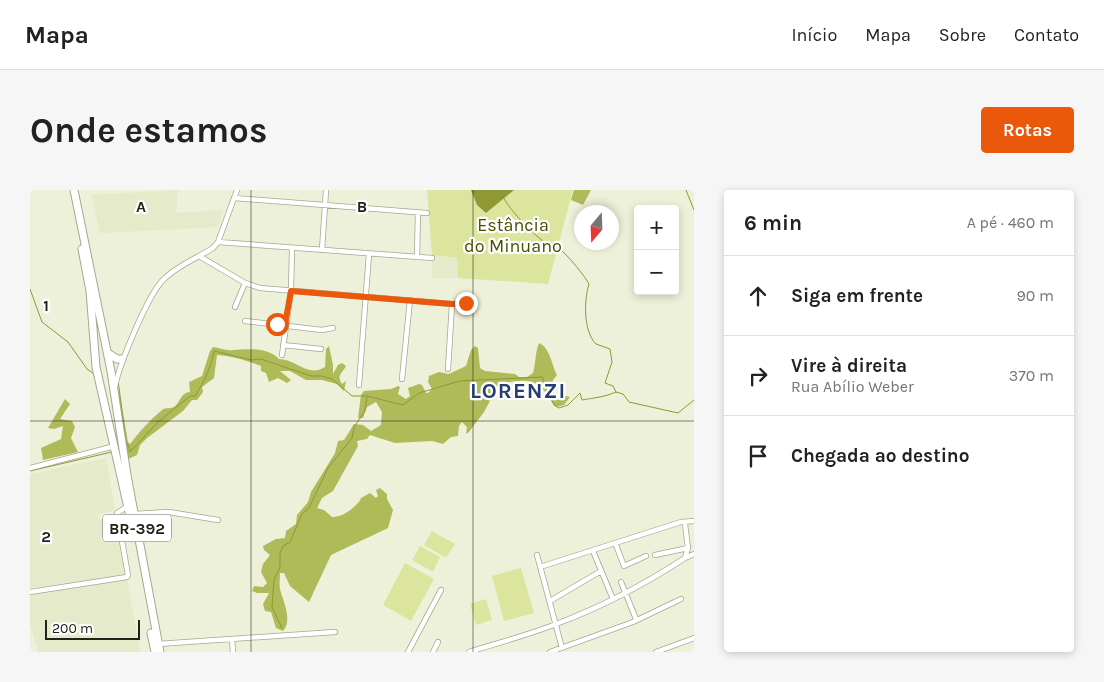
<!DOCTYPE html>
<html lang="pt">
<head>
<meta charset="utf-8">
<style>
	:root { --surface:#fff; --page:#f6f6f6; --text:#222; --muted:#767676; --line:#e0e0e0; --accent:#ea580c }
	body { margin:0; font-family:Karla,sans-serif; background:var(--page); color:var(--text) }
	.controls { position:absolute; right:15px; top:15px; display:grid; overflow:hidden; border-radius:5px; box-shadow:0 2px 8px #0003 }
	.controls button { width:45px; height:45px; display:grid; place-items:center; padding:0; border:0; border-bottom:1px solid var(--line); background:var(--surface); color:var(--text); font:25px sans-serif }
	.compass { position:absolute; left:544px; top:15px; width:45px; height:45px; border-radius:50%; background:var(--surface); box-shadow:0 2px 8px #0003; rotate:199deg }
	.scale { position:absolute; left:15px; bottom:12px; width:95px; box-sizing:border-box; padding-left:5px; border:2px solid #21231a; border-top:0; font-size:14px; line-height:18px; white-space:nowrap; color:#21231a; -webkit-text-stroke:4px #fff; paint-order:stroke }
	.stop { position:absolute; width:15px; height:15px; margin:-11px; border:4px solid #ea580c; border-radius:50%; background:#fff }
	.stop.end { background:#ea580c; border-color:#fff; box-shadow:0 1px 5px #0008 }
	.list { margin:0; padding:0; list-style:none }
	h2 { display:flex; justify-content:space-between; align-items:center; height:65px; margin:0; padding:0 20px; font-size:21px }
	h2 small { font-size:16px; font-weight:400; color:var(--muted) }
	.list li { display:grid; grid-template-columns:32px 1fr auto; gap:15px; align-items:center; box-sizing:border-box; height:80px; padding:0 20px; border-top:1px solid var(--line) }
	.list b { display:block; font-size:19px; white-space:nowrap }
	.list p { margin:0; font-size:16px; white-space:nowrap; color:var(--muted) }
	.list em { font-size:16px; font-style:normal; color:var(--muted) }
	.icon { flex:none; width:28px; height:28px; fill:none; stroke:currentColor; stroke-width:2; stroke-linecap:round; stroke-linejoin:round }
	.map { position:relative; flex:none; width:664px; height:462px; overflow:hidden; border-radius:5px }
	header { display:flex; align-items:center; gap:30px; box-sizing:border-box; height:70px; padding:0 25px; background:var(--surface); border-bottom:1px solid var(--line) }
	header strong { font-size:24px }
	nav { display:flex; gap:28px; margin-inline-start:auto; font-size:18px }
	.intro { display:flex; align-items:center; justify-content:space-between; box-sizing:border-box; height:120px; padding:0 30px }
	h1 { margin:0; font-size:35px }
	.button { padding:12px 22px; border-radius:5px; background:var(--accent); color:#fff; font-size:18px; font-weight:700 }
	main { display:flex; gap:30px; padding:0 30px }
	aside { flex:1; background:var(--surface); border-radius:5px; box-shadow:0 2px 8px #0003 }
	.map>svg:first-child { display:block }
	.built { fill:#e4eaca }
	.green { fill:#dbe59e }
	.forest { fill:#afba58 }
	.water { fill:#8e9834 }
	.lines { fill:none; stroke-linecap:round; stroke-linejoin:round }
	.stream { stroke:#8e9834; stroke-width:1 }
	.minor-casing { stroke:#a4a891; stroke-width:6 }
	.highway-casing { stroke:#a4a891; stroke-width:9 }
	.minor { stroke:#fff; stroke-width:4.5 }
	.highway { stroke:#fff; stroke-width:7 }
	.route { stroke:#ea580c; stroke-width:6 }
	.grid { fill:none; stroke:#21231a; stroke-width:1; stroke-opacity:0.55 }
	.labels { text-anchor:middle; stroke-width:4.5; stroke-linejoin:round; paint-order:stroke }
	.shield { fill:#fff; stroke:#64655f; stroke-width:1 }
	.shield-label { font-size:16px; font-weight:bold; fill:#21231a }
	.park-label { font-size:18px; fill:#494f00; stroke:#fff }
	.district-label { font-size:22px; font-weight:bold; letter-spacing:1px; fill:#243c73; stroke:#fff }
	.grid-label { font-size:16px; text-anchor:middle; font-weight:bold; fill:#21231a; stroke:#fff; stroke-width:4.5; stroke-linejoin:round; paint-order:stroke }
</style>
</head>
<body>
<header>
<strong>Mapa</strong>
<nav><a>Início</a><a>Mapa</a><a>Sobre</a><a>Contato</a></nav>
</header>
<div class="intro"><h1>Onde estamos</h1><a class="button">Rotas</a></div>
<main>
<div class="map">
<svg width="664" height="462" viewBox="0 0 664 462">
	<rect width="100%" height="100%" fill="#edf1d9"/>
	<!-- built -->
	<path class="built" d="M148,0L146,23L193,20L188,37L70,43L62,5Z
		M402,65L427,68L428,88H402Z
		M76,268L85,320L68,324L70,330L86,327L97,385L0,398V284Z
		M97,390L110,462H8L0,434V403Z"/>
	<!-- green -->
	<path class="green" d="M397,0H543L518,94L428,88L427,68L402,65Z
		M402,341L425,354L416,368L394,355Z
		M390,356L410,367L403,382L382,370Z
		M375,373L404,389L381,431L353,415Z
		M491,378L504,423L474,431L462,386Z
		M456,409L462,430L446,435L440,414Z"/>
	<!-- forest -->
	<path class="forest" d="M544,0H561L553,15L541,10Z
		M509,153C520,157 522,176 527,185L523,190L524,203L528,210L533,205L540,207L534,215L526,217C520,211 517,203 511,197C500,187 480,191 468,196L454,222L439,242L436,244L437,237L432,232L429,236L428,246L421,247L413,254L402,251L365,253L340,245L337,249L327,251L328,256L303,301L292,308L287,318L294,320L302,327C312,328 328,316 331,308L340,303L346,308L348,306L346,300L350,298L357,304V309L363,320L358,338L301,365L279,412L260,396L254,383H250C250,388 249,394 250,399C253,411 263,430 253,441L246,438L241,422L235,421L233,414L239,403H227L222,401L224,396L233,397L237,393L231,382L233,374L240,365L234,360L233,356L246,349L255,348L256,341L266,334L267,325L278,312L281,302L305,263L308,251L314,250L324,234L333,235L341,241L351,235L352,222L346,212L337,217L333,228H328L331,205L334,201L361,199L368,196L370,197L368,204L376,209L380,206L378,198L389,194L392,195L396,203H398L402,199L398,192L399,186L409,182L419,184L436,176L441,160L445,156L448,158L450,178L455,181L485,184L489,187H497L503,183C506,172 505,163 509,153Z
		M299,156L303,175V184L308,175L312,173L316,176C312,184 306,185 312,194L316,191L314,201L307,194L292,190H276L260,181H250L261,190L257,193L248,188L239,192L236,183L231,181V176C217,171 203,166 187,165L184,188L172,197L173,202L167,210H162L153,221L117,248L110,255L107,265L98,269L86,209L90,205L98,252L100,254C109,242 120,230 132,220C136,217 140,219 144,217C151,212 150,203 160,202L159,192L172,186L180,161L183,157C190,158 197,161 203,160C219,159 237,157 249,169C266,169 278,188 295,177L296,159Z
		M35,209L40,214L30,229L42,231L45,237L41,248L48,262L13,270L11,258L31,249L33,236L24,239L18,238Z"/>
	<!-- water -->
	<path class="water" d="M441,0H484L456,23L447,15Z"/>
	<g class="lines">
		<!-- stream -->
		<path class="stream" d="M656,0L664,20
			M473,7C481,22 504,45 518,55C522,58 528,57 532,61C540,68 554,85 559,94C554,110 553,141 566,154L580,159L582,172L575,193L583,196L586,202
			M0,99L12,132L38,152L57,179L64,184
			M88,190L96,252L101,261
			M96,261H101L128,232L160,206H165C175,190 180,180 184,161L221,170L231,169L281,186H292L302,189L322,206H337L373,215L389,203L430,191L512,187L524,215L529,218L538,215L550,203L552,210C563,208 575,207 586,202L593,204L599,212L648,223L664,210
			M0,281L82,262
			M252,438L242,417L244,390L250,377V363L253,356L260,352L272,324L279,318L298,278L322,248L324,237L335,221L337,207"/>
		<!-- minor casing -->
		<g class="minor-casing">
			<path id="minor" d="M204,8L397,23
				M188,52L402,68
				M292,60L296,0
				M169,66L215,93L230,98L422,114L436,113
				M387,67L388,23
				M205,117L215,93
				M215,131L292,140L303,138
				M253,155L291,159
				M252,165L261,101L262,58
				M418,179L422,114
				M372,189L380,110
				M329,195L339,64
				M85,197C89,175 118,104 134,89C147,76 167,68 183,58L188,52L207,0
				M0,278L85,256
				M104,324L139,322L188,330
				M586,355L594,376L616,366
				M563,361L583,409
				M507,365L532,458
				M625,365L658,358
				M655,368L664,364
				M510,377L651,332L664,331
				M591,392L606,429
				M0,402L97,387L98,385L87,323L98,316
				M520,411L571,381
				M202,449L203,462
				M128,454L305,442
				M378,462L411,400
				M403,462L408,452
				M439,462C468,453 498,445 526,434C572,417 615,394 655,368L658,358L655,334
				M520,462L603,432L651,409
				M626,462L664,448"/>
		</g>
		<!-- highway casing -->
		<g class="highway-casing">
			<path id="highway" d="M44,0L81,181L97,285L130,462
				M52,59L60,101L66,177L101,331
				M78,163L87,169H92
				M121,443L125,462"/>
		</g>
		<!-- minor -->
		<use href="#minor" class="minor"/>
		<!-- highway -->
		<use href="#highway" class="highway"/>
	</g>
	<g class="lines">
		<!-- route -->
		<path class="route" d="M247,134H255L261,101L422,114L436,113"/>
	</g>
	<!-- grid -->
	<path class="grid" d="M221,0V462M443,0V462M0,231H664"/>
	<g class="labels">
		<!-- shield labels -->
		<rect class="shield" x="73" y="324.5" width="68" height="27" rx="4"/>
		<g class="shield-label">
			<text x="107" y="344">BR-392</text>
		</g>
		<!-- park labels -->
		<g class="park-label">
			<text x="483" y="41">Estância<tspan x="483" dy="21">do Minuano</tspan></text>
		</g>
		<!-- district labels -->
		<g class="district-label">
			<text x="488" y="208">LORENZI</text>
		</g>
	</g>
	<g class="grid-label">
		<text x="111" y="22">A</text>
		<text x="332" y="22">B</text>
		<text x="16" y="121">1</text>
		<text x="16" y="352">2</text>
	</g>
</svg>
<div class="controls">
<button>+</button>
<button>−</button>
</div>
<svg class="compass" viewBox="-18 -18 36 36"><path d="M0-13l5 13h-10z" fill="#e53935"/><path d="M0 13l5-13h-10z" fill="#767676"/></svg>
<div class="scale">200 m</div>
<div class="stop" style="left:247px;top:134px"></div>
<div class="stop end" style="left:436px;top:113px"></div>
</div>
<aside>
<h2>6 min<small>A pé · 460 m</small></h2>
<ul class="list">
<li><svg class="icon" aria-label="ahead" viewBox="0 0 24 24"><path d="M12 20V5M6 11l6-6 6 6"/></svg><div><b>Siga em frente</b></div><em>90 m</em></li>
<li><svg class="icon" aria-label="right" viewBox="0 0 24 24"><path d="M7 20v-9h11M14 6l5 5-5 5"/></svg><div><b>Vire à direita</b><p>Rua Abílio Weber</p></div><em>370 m</em></li>
<li><svg class="icon" aria-label="arrive" viewBox="0 0 24 24"><path d="M6 21V4h12l-3 4 3 4H6"/></svg><div><b>Chegada ao destino</b></div></li>
</ul>
</aside>
</main>
</body>
</html>
